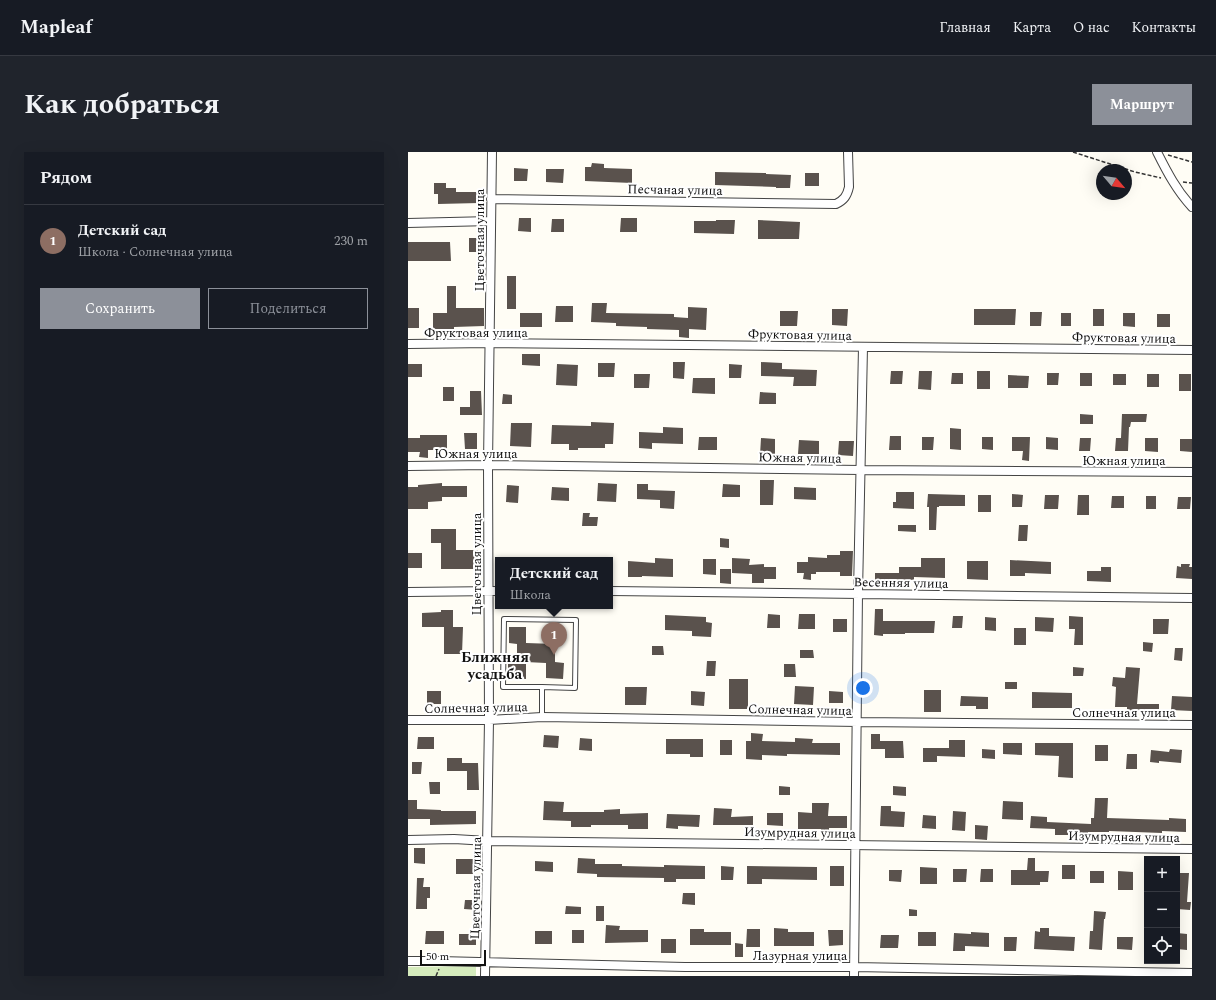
<!DOCTYPE html>
<html lang="ru">
<head>
<meta charset="utf-8">
<style>
	:root { --surface:#171b24; --page:#20242c; --text:#f1f3f6; --muted:#9ea1a6; --line:#363941; --accent:#8c9099 }
	body { margin:0; font-family:Spectral,serif; background:var(--page); color:var(--text) }
	.controls { position:absolute; right:12px; bottom:12px; display:grid; overflow:hidden; border-radius:0px; box-shadow:0 4px 16px #0002 }
	.controls button { width:36px; height:36px; display:grid; place-items:center; padding:0; border:0; border-bottom:1px solid var(--line); background:var(--surface); color:var(--text); font:20px sans-serif }
	.compass { position:absolute; left:688px; top:12px; width:36px; height:36px; border-radius:50%; background:var(--surface); box-shadow:0 4px 16px #0002; rotate:119deg }
	.scale { position:absolute; left:12px; bottom:10px; width:66px; box-sizing:border-box; padding-left:4px; border:2px solid #111; border-top:0; font-size:11px; line-height:14px; white-space:nowrap; color:#111; -webkit-text-stroke:3px #fff; paint-order:stroke }
	.you { position:absolute; left:455px; top:536px; width:14px; height:14px; margin:-10px; border:3px solid #fff; border-radius:50%; background:#1a73e8; box-shadow:0 0 0 6px #1a73e833 }
	.badge { display:grid; place-items:center; width:26px; height:26px; border-radius:50%; background:var(--accent); color:#fff; font-size:13px; font-weight:700 }
	.pin { position:absolute; translate:-50% -33px; filter:drop-shadow(0 1px 2px #0008) }
	.pin::after { content:''; position:absolute; top:21px; width:14px; height:12px; background:inherit; clip-path:polygon(0 0,100% 0,50% 100%) }
	.popup { position:absolute; left:87px; top:405px; width:118px; height:52px; box-sizing:border-box; display:grid; place-content:center; border-radius:0px; background:var(--surface); filter:drop-shadow(0 1px 3px #0005); font-size:13px; white-space:nowrap; color:var(--muted) }
	.popup b { font-size:15px; color:var(--text) }
	.popup::after { content:''; position:absolute; left:50%; top:100%; margin-left:-8px; border:8px solid transparent; border-top-color:var(--surface) }
	.list { margin:0; padding:0; list-style:none }
	h2 { display:flex; justify-content:space-between; align-items:center; height:52px; margin:0; padding:0 16px; font-size:17px }
	h2 small { font-size:13px; font-weight:400; color:var(--muted) }
	.list li { display:grid; grid-template-columns:26px 1fr auto; gap:12px; align-items:center; box-sizing:border-box; height:72px; padding:0 16px; border-top:1px solid var(--line) }
	.list b { display:block; font-size:15px; white-space:nowrap }
	.list p { margin:0; font-size:13px; white-space:nowrap; color:var(--muted) }
	.list em { font-size:13px; font-style:normal; color:var(--muted) }
	.actions { display:flex; gap:8px; padding:12px 16px }
	.actions a { flex:1; padding:9px 0; border:1px solid var(--accent); border-radius:0px; text-align:center; font-size:14px; color:var(--accent) }
	.actions .main { background:var(--accent); color:#fff }
	.icon { flex:none; width:22px; height:22px; fill:none; stroke:currentColor; stroke-width:2; stroke-linecap:round; stroke-linejoin:round }
	.map { position:relative; flex:none; width:784px; height:824px; overflow:hidden; border-radius:0px }
	header { display:flex; align-items:center; gap:24px; box-sizing:border-box; height:56px; padding:0 20px; background:var(--surface); border-bottom:1px solid var(--line) }
	header strong { font-size:19px }
	nav { display:flex; gap:22px; margin-inline-start:auto; font-size:14px }
	.intro { display:flex; align-items:center; justify-content:space-between; box-sizing:border-box; height:96px; padding:0 24px }
	h1 { margin:0; font-size:28px }
	.button { padding:10px 18px; border-radius:0px; background:var(--accent); color:#fff; font-size:14px; font-weight:700 }
	main { display:flex; gap:24px; padding:0 24px }
	aside { flex:1; background:var(--surface); border-radius:0px; box-shadow:0 4px 16px #0002 }
	.map>svg:first-child { display:block }
	.green { fill:#d5ebbd }
	.building { fill:#5a524d }
	.lines { fill:none; stroke-linecap:round; stroke-linejoin:round }
	.service-casing { stroke:#444; stroke-width:6 }
	.minor-casing { stroke:#444; stroke-width:10 }
	.path { stroke:#333; stroke-width:1.5; stroke-dasharray:4 2; stroke-linecap:butt }
	.service { stroke:#fff; stroke-width:4 }
	.minor { stroke:#fff; stroke-width:8 }
	.labels { text-anchor:middle; stroke-width:4; stroke-linejoin:round; paint-order:stroke }
	.street-label { font-size:13px; fill:#111; stroke:#fff }
	.quarter-label { font-size:15px; font-weight:bold; fill:#111; stroke:#fff }
</style>
</head>
<body>
<header>
<strong>Mapleaf</strong>
<nav><a>Главная</a><a>Карта</a><a>О нас</a><a>Контакты</a></nav>
</header>
<div class="intro"><h1>Как добраться</h1><a class="button">Маршрут</a></div>
<main>
<aside>
<h2>Рядом<small></small></h2>
<ul class="list">
<li><span class="badge" style="background:#8d6e63">1</span><div><b>Детский сад</b><p>Школа · Солнечная улица</p></div><em>230 m</em></li>
</ul>
<div class="actions"><a class="main">Сохранить</a><a>Поделиться</a></div>
</aside>
<div class="map">
<svg width="784" height="824" viewBox="0 0 784 824">
	<rect width="100%" height="100%" fill="#fffdf5"/>
	<!-- green -->
	<path class="green" d="M68,814V824H0V815Z"/>
	<!-- building -->
	<path class="building" d="M184,11L196,12V16L224,17V31L177,29V15H183Z
		M106,16L120,17L119,29H106Z
		M138,17H156L155,31L138,30Z
		M307,20L358,21V22L383,23L382,36H368V35L307,33Z
		M397,21H411V34H397Z
		M26,31H38V36H48V40H71V51L30,52V42H26Z
		M111,66H123V80L110,79Z
		M213,66H229V80H212Z
		M144,67H156V80H143Z
		M308,68H327L326,82L286,81V69H308Z
		M350,68L392,70L391,87H350Z
		M61,86H75V100H61Z
		M0,90H42L43,109H0Z
		M99,124H108V157H99Z
		M39,134H48V156H76V174L46,175V177H25V161H39Z
		M184,151H199L198,161L266,162V165L280,166V155L299,156L298,178L281,177V186L271,185V178L239,177V175L208,174V171L183,170Z
		M148,154H165V170H147Z
		M0,156H11V176H0Z
		M424,157H440L439,174L424,173Z
		M566,157H608L607,173H566Z
		M685,157H696V174H685Z
		M372,159H390L389,174H372Z
		M622,160H634L633,174H622Z
		M112,161H134V175H112Z
		M653,161H663V174H653Z
		M715,161H727V175L715,174Z
		M749,162H762V175H749Z
		M114,202H132V214L114,213Z
		M265,210H277L276,227L265,226Z
		M353,210L374,211V217L409,218L408,234H385L386,225L353,224Z
		M190,211H207L206,225H190Z
		M0,212H14V225H0Z
		M149,212L170,213L169,234L148,233Z
		M321,212L334,213L333,226H321Z
		M483,219H495L494,232H482Z
		M511,219H524L523,238L510,237Z
		M569,219H582V237H569Z
		M544,221H555V232H543Z
		M639,221H651L650,233H639Z
		M672,221H684V234H672Z
		M226,222H242L241,236H226Z
		M705,222H718V233H705Z
		M739,222H751V235H739Z
		M771,222H783V239H771Z
		M600,223L621,224L620,236H600Z
		M285,226H307V242L284,241Z
		M35,235H46V249H35Z
		M62,239H73L74,263H52V255H62Z
		M352,240L368,241V252H351Z
		M95,242L104,243V252H94Z
		M672,262L685,263V272H672Z
		M714,262H739L738,270H723L722,275H721L720,299H707L708,286H713Z
		M183,270L206,271L205,292H197V296H170V298H161V292H143L144,273L183,274Z
		M103,271H124L123,295L102,294Z
		M255,275L275,276V292L244,291V297L231,296V280L255,281Z
		M542,276L553,277V298L542,297Z
		M56,281H69V297H57Z
		M12,283H39V298H20V306L11,305L12,300H0V286H12Z
		M482,284H493V298H481Z
		M291,285H309V298H290Z
		M514,285H526L525,298H514Z
		M574,285H585V298L574,297Z
		M604,285H622L621,309L614,308L615,299H604Z
		M638,285L650,286V298L638,297Z
		M353,286L367,287V303H352Z
		M672,286H683L682,299H671Z
		M737,286H750V300L737,299Z
		M772,287H784V300L772,299Z
		M391,288L411,289V302H390Z
		M431,289H446L445,304L430,303Z
		M352,328H366L365,353H352Z
		M34,331V334H59V345H34V349L20,350V357H0V335H10V333Z
		M190,331L209,332L208,350L189,349Z
		M229,332H240V338L267,339L266,357L252,356V348L229,347Z
		M315,332L332,333V345H314Z
		M99,333L111,334L110,351L98,350Z
		M144,335L161,336V349L143,348Z
		M386,335L408,336V348L386,347Z
		M488,340H506V357L485,356V350H488Z
		M520,342L557,343V354H531V355H529L528,378H521V355H519Z
		M604,342L615,343L614,355H604Z
		M570,343H583V360H570Z
		M637,343H651L650,357H636Z
		M670,343H681V363H669Z
		M704,344H716V356H703Z
		M738,344H748V357H738Z
		M770,345H783L782,357H769Z
		M175,361H182L181,365H190L189,374H174Z
		M490,373H508V380L490,379Z
		M611,373H620L619,389H610Z
		M23,377H48V398H70V417H33V391H23Z
		M312,386L321,387V396L312,395Z
		M432,399H445L444,424H432V420H408V422H403V428L395,427L396,421H389V410H400V405L419,406V403H432Z
		M0,401H14V416H0Z
		M247,406L265,407V425L234,424V425H220V409L247,411Z
		M324,406L342,407L341,413L356,412V415H368V427H356V431H344V422L324,421Z
		M513,406H537V426L506,425V428L482,427V432H467V421H491V415H513Z
		M295,407H308V423L295,422Z
		M602,408L643,410V422L617,421V424H602Z
		M559,409H580V428L559,427Z
		M773,412H782L781,415H784V427L768,426L769,414L773,415Z
		M693,415H703V430L679,429V419H693Z
		M312,417H323V432L312,431Z
		M467,457H475V469H527L526,481H497V482H475V484L466,483Z
		M33,458H45V475H55L54,502H36V475H14V461L33,460Z
		M360,462L372,463V476H359Z
		M391,462H407V477H390Z
		M257,463L298,465V470L304,471L303,485L284,484V479L257,478Z
		M545,464H555L554,476H544Z
		M661,464L675,465V493H666L667,477H661Z
		M577,465L588,466V479L577,478Z
		M627,465L646,466L645,480L627,479Z
		M425,467H439V480H425Z
		M745,467H761L760,482H745Z
		M101,475H118V491L147,492V510L156,511L155,527L138,526V511L118,510V527L100,526V507L109,508V492L101,491Z
		M141,476L156,477V491H141Z
		M606,476H618V493H606Z
		M735,490L745,491L744,500L735,499Z
		M244,494H255L256,503H244Z
		M767,496H775L774,509L766,508Z
		M392,498H405L406,506H392Z
		M299,509H308L307,524H298Z
		M376,512H387L388,525H376Z
		M665,515L676,516L675,524H665Z
		M718,515L732,516L729,552H751V566H735V560L719,559V555H707L708,535L704,534L705,525L717,526Z
		M321,527H340V557H321Z
		M597,530H609V537H597Z
		M387,534L406,535L405,553L386,552Z
		M217,535H239L238,553H217Z
		M516,538H533V560H516Z
		M19,539H33V552H19Z
		M283,539L297,540L296,554L283,553Z
		M421,539L435,540V551H421Z
		M624,540L664,541V556H624Z
		M553,544L580,545V557H568V554H552Z
		M764,544L784,545V559L763,558Z
		M343,581L355,582L354,589L387,590V586L405,587L404,591H432V603L379,602V604L354,603V608L338,607V589H343Z
		M463,582H472V589H495L496,606H477V597H463Z
		M136,583L151,584L150,596L135,595Z
		M10,585H26V597H9Z
		M172,586L184,587V599L171,598Z
		M258,587H295V605H282V602H258Z
		M312,588H324V603H312Z
		M541,588H557V605L529,604V610H515V596H541Z
		M595,591H614V603L595,602Z
		M627,591H665V626L650,625L651,604L627,603Z
		M687,593H700V609H687Z
		M574,597L587,598V607L574,606Z
		M762,597L774,598L773,611L751,609V611L742,610L743,598L761,600Z
		M719,602H729V617H718Z
		M39,606H54V611H70L71,638H59V619H39Z
		M4,610H14L13,622H4Z
		M21,630H32V642H22Z
		M371,634L382,635V643H371Z
		M485,634L498,635V644L485,643Z
		M687,646H700L699,666L761,668V666L778,667V680L754,679V681L701,679V680H680V686H673V683H647V677L622,676L623,664L639,665V670L683,672V666H686Z
		M0,648H9V657L33,658V659H68V672L22,673V667H0Z
		M136,649L156,650L155,660H196V658L212,657V662L240,661V677H220V673H183V675H163V669L135,668Z
		M595,649L615,650V668L594,667Z
		M404,651H421L420,664H439V676H421V683H413V677H390V660L404,661Z
		M473,654H483V659L497,660L496,675L472,674Z
		M306,656L324,657L323,665L345,664V673H305Z
		M545,659L558,660L557,679L544,678Z
		M359,661H375V674L359,673Z
		M259,662L292,663L291,675L270,674V677L258,676Z
		M515,663L528,664V677L514,676Z
		M567,673L580,674L579,688L567,687Z
		M6,696H17V712L6,711Z
		M170,706L187,707V712H214V714L256,715V713L297,714V727H268V730H256V726L189,725V722L169,721Z
		M620,706H627V719H641L640,730H632V733H603V718H619Z
		M48,707H65V722H48Z
		M127,709L145,710V720L127,719Z
		M654,713H667V727H654Z
		M313,714L326,715L325,728H313Z
		M339,714L409,715V728L354,727V732H339Z
		M422,714H436V734H422Z
		M512,715L529,716V732H512Z
		M545,717H559L558,730H545Z
		M573,717H585V730H572Z
		M481,718H494L493,730L481,729Z
		M682,719H696V731H682Z
		M710,719L725,720V738H710Z
		M769,721H781L779,750H783L782,758L769,757Z
		M9,726H16L15,735H22V746H19V757H8Z
		M275,741H287V753L274,752Z
		M57,748H70V758L56,757Z
		M158,754L173,755V762H157Z
		M188,754H196V769H188Z
		M501,757L509,758V764H501Z
		M686,759L698,760L697,767H696L694,798L681,797L682,779H685Z
		M198,773L212,774L211,778H240V790L197,791Z
		M366,776L380,777V780H406V794H366Z
		M632,776H641V784L667,785L666,799L626,797L627,779L632,780Z
		M282,777H296V780H323V793H282Z
		M339,777H352V795H338Z
		M164,778H176V791H164Z
		M420,778H435V793L421,794Z
		M18,779H36V792H17Z
		M127,779H144V792H127Z
		M510,780H528V794H510Z
		M563,780L581,781V795L557,794V799H545L546,781L563,782Z
		M769,781L779,782V798L769,797Z
		M51,782H68V793H51Z
		M473,783H491L490,796H472Z
		M596,785H609L608,799H596Z
		M709,785H725L724,798L709,797Z
		M253,787H268V801H253Z
		M327,791L335,792V805H327Z"/>
	<g class="lines">
		<!-- service casing -->
		<g class="service-casing">
			<path id="service" d="M134,565V535L167,536L168,468L96,467L95,535H134"/>
		</g>
		<!-- minor casing -->
		<g class="minor-casing">
			<path id="minor" d="M749,0C759,20 769,39 784,55
				M83,47L428,52C436,48 439,44 441,35L440,0
				M0,71L83,69
				M0,192L83,191L784,198
				M0,314L80,313L453,318L784,320
				M202,439L784,446
				M0,440L90,439
				M0,568H81L134,565L450,570L784,573
				M0,688L46,687L80,689L784,697
				M0,809H31L277,815H446L784,821
				M77,824L81,568L80,313L84,0
				M446,824L450,441L455,195"/>
		</g>
		<!-- path -->
		<path class="path" d="M665,0L727,20L753,26
			M760,3L784,10
			M775,30L784,31
			M28,824L31,817"/>
		<!-- service -->
		<use href="#service" class="service"/>
		<!-- minor -->
		<use href="#minor" class="minor"/>
	</g>
	<g class="labels">
		<!-- street labels -->
		<g class="street-label">
			<text transform="translate(267 37) rotate(1)" y="5">Песчаная улица</text>
			<text transform="translate(71 88) rotate(-90)" y="5">Цветочная улица</text>
			<text x="68" y="185">Фруктовая улица</text>
			<text transform="translate(392 182) rotate(1)" y="5">Фруктовая улица</text>
			<text transform="translate(716 185) rotate(1)" y="5">Фруктовая улица</text>
			<text x="68" y="306">Южная улица</text>
			<text transform="translate(392 305) rotate(1)" y="5">Южная улица</text>
			<text x="716" y="313">Южная улица</text>
			<text transform="translate(68 412) rotate(-90)" y="5">Цветочная улица</text>
			<text transform="translate(493 430) rotate(1)" y="5">Весенняя улица</text>
			<text transform="translate(68 555) rotate(-1)" y="5">Солнечная улица</text>
			<text transform="translate(392 557) rotate(1)" y="5">Солнечная улица</text>
			<text x="716" y="565">Солнечная улица</text>
			<text transform="translate(392 680) rotate(1)" y="5">Изумрудная улица</text>
			<text transform="translate(716 684) rotate(1)" y="5">Изумрудная улица</text>
			<text transform="translate(67 736) rotate(-89)" y="5">Цветочная улица</text>
			<text x="392" y="808">Лазурная улица</text>
		</g>
		<!-- quarter labels -->
		<g class="quarter-label">
			<text x="87" y="510">Ближняя<tspan x="87" dy="17">усадьба</tspan></text>
		</g>
	</g>
</svg>
<div class="controls">
<button>+</button>
<button>−</button>
<button><svg class="icon" aria-label="locate" viewBox="0 0 24 24"><circle cx="12" cy="12" r="6"/><path d="M12 2v4M12 18v4M2 12h4M18 12h4"/></svg></button>
</div>
<svg class="compass" viewBox="-18 -18 36 36"><path d="M0-13l5 13h-10z" fill="#e53935"/><path d="M0 13l5-13h-10z" fill="#9ea1a6"/></svg>
<div class="scale">50 m</div>
<div class="you"></div>
<div class="pin badge" style="left:146px;top:503px;background:#8d6e63">1</div>
<div class="popup"><b>Детский сад</b>Школа</div>
</div>
</main>
</body>
</html>
